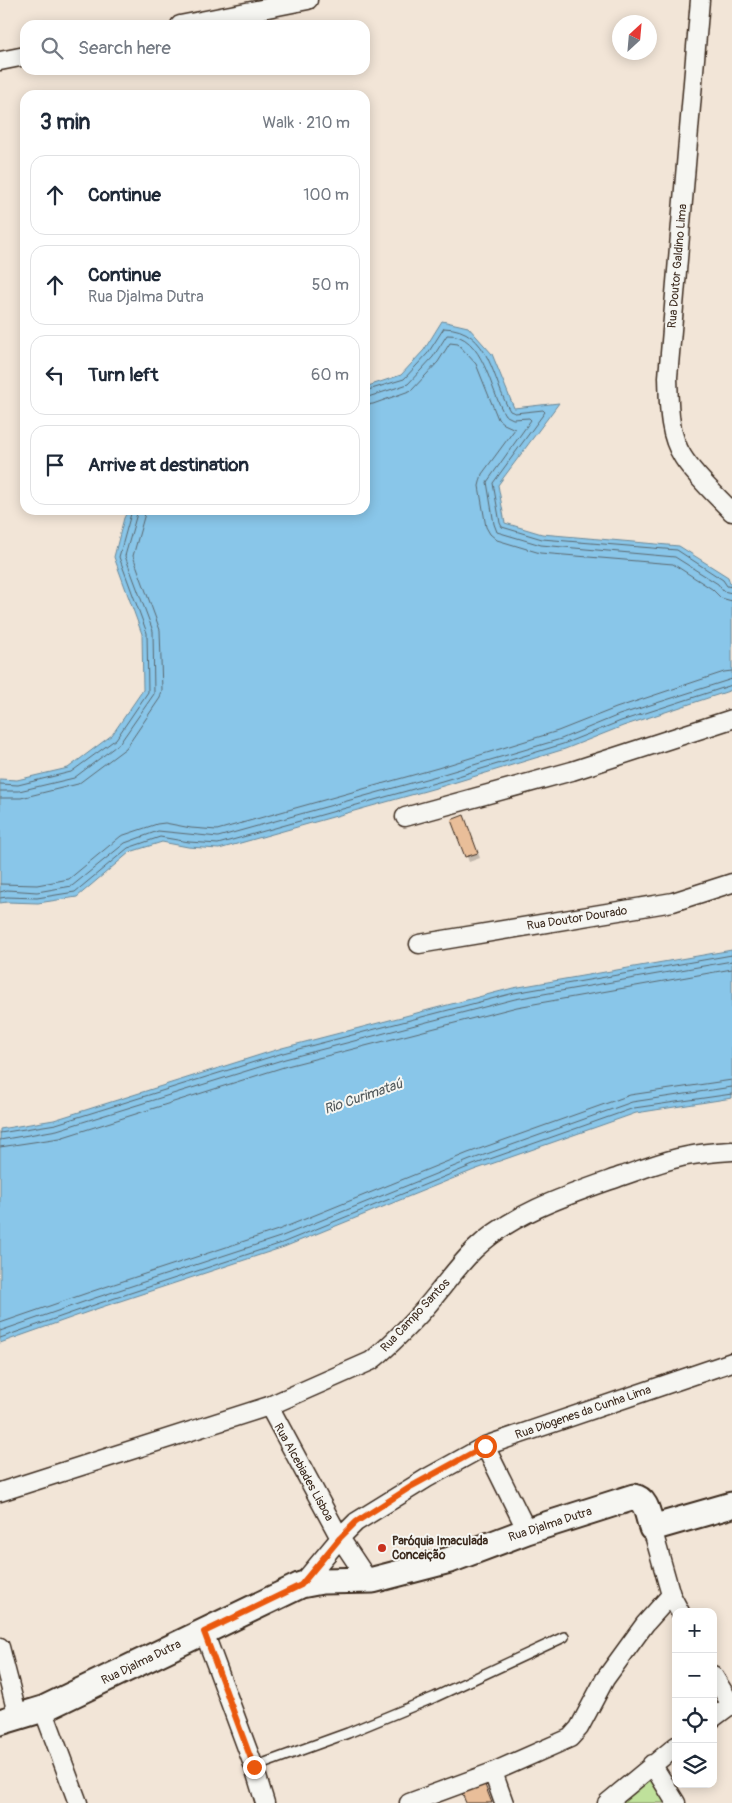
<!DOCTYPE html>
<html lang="en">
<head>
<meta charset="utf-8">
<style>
	:root { --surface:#fff; --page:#f6f6f7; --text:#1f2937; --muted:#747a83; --line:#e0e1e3 }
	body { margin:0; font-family:Pangolin,sans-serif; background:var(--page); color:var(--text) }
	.controls { position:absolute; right:15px; bottom:15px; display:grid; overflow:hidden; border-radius:10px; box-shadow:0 2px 12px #0003 }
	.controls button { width:45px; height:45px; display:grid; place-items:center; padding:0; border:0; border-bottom:1px solid var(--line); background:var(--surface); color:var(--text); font:25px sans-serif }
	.compass { position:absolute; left:612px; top:15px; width:45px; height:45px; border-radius:50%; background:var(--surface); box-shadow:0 2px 12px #0003; rotate:26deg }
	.stop { position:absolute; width:15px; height:15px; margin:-11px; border:4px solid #ea580c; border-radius:50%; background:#fff }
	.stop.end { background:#ea580c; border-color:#fff; box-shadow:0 1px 5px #0008 }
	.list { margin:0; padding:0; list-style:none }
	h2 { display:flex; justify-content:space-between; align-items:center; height:65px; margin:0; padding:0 20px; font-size:21px }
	h2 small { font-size:16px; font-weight:400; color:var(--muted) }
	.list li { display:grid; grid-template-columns:32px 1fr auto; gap:15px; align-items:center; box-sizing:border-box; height:80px; margin:0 10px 10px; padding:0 10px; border:1px solid var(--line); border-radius:15px }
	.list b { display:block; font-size:19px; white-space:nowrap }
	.list p { margin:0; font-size:16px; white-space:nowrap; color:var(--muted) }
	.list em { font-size:16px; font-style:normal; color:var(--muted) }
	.icon { flex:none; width:28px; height:28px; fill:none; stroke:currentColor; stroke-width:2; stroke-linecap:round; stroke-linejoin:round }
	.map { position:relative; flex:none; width:732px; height:1803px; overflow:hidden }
	.search { position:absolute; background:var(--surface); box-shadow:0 2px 12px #0003; left:20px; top:20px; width:350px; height:55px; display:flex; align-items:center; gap:12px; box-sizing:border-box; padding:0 18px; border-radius:15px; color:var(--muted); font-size:19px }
	.panel { position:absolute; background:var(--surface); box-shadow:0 2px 12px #0003; left:20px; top:90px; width:350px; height:425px; border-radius:15px }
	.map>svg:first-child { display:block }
	.green { fill:#bfe19b; stroke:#7d865c }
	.water { fill:#89c6e9; stroke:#6a8898 }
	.shadow { fill:#0003 }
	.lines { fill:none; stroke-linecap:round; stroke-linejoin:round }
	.shore { stroke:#5a686f; stroke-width:1 }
	.building { fill:#e9be99; stroke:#3b2a1e }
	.service-casing { stroke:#3b2a1e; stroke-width:12 }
	.minor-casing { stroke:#3b2a1e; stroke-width:21 }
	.secondary-casing { stroke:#3b2a1e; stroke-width:29 }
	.service { stroke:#f6f6f2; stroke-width:9 }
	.minor { stroke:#f6f6f2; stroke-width:18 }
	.secondary { stroke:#f6f6f2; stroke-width:25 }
	.route { stroke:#ea580c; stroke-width:6 }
	.poi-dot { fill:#c8321e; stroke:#f6f6f2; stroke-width:2 }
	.labels { text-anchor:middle; stroke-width:4; stroke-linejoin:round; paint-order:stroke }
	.street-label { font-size:12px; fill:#3b2a1e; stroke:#f6f6f2 }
	.poi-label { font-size:12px; font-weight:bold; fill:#3b2a1e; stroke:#f6f6f2; text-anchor:start }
	.water-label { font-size:14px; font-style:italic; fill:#52595b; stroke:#f6f6f2 }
</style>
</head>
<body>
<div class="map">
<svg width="732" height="1803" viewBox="0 0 732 1803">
	<rect width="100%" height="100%" fill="#f2e5d7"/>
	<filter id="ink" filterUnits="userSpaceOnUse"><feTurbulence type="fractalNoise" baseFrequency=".02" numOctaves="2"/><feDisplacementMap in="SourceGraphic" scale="10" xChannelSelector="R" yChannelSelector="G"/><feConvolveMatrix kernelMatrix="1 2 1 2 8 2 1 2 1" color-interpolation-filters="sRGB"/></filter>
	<g filter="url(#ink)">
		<!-- green -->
		<path class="green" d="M655,1773L670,1803H616Z"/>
		<!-- water -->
		<path class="water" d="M442,321L468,327L492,354L514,408L559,403L498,485L505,523L542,534L679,546L728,577L732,589V690L623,726L565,749L443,786L219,849L188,847L162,842L130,852L77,897L38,903L7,902L0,903V779L17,780L68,768L112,735L143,690L142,634L114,557L124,518L128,510H365V387L401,375L424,350Z
			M732,950V1098L636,1113L474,1170L284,1247L99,1308L0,1343V1129L54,1120L282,1048L513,988Z"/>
		<!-- shadow -->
		<path class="shadow" d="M453,821L466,822L480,858L469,862Z"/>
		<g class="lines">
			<!-- shore -->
			<path class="shore" d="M365,391L404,379L428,353L444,328C491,329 492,381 510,411L515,413L543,410L545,412L493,483L500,523L502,527L542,539L677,550L723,580L727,586L732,587
				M365,398L408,384L433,357L447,335C484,333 490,392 505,415L513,419L529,418L531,420L487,482L494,524L497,532L541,545L675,557L718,584L723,591L732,593
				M365,405L373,404L412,390L438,362L450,343L458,344L476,364L498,419L504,424L515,429L482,474L479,486L486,527L490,534L497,540L540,553L673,564L712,589L721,598L732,601
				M0,784L18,785L71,772L116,739L148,692L147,633L119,557L132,510
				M0,791H19L74,778L120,743L154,694L153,631L125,556L138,510
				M0,798H21L78,784L126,748L160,698L162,690L160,630L133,556L146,510
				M0,884L37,885L69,879L121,836L157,824L165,823L191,828L217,830L438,768L558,731L616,708L724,672L732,671
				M0,892L7,890L37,892L72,886L125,843L158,831L218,837L440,775L561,739L619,715L732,679
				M0,898L7,897L37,898L75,892L128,848L160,837L189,842L218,844L442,781L563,744L621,721L732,685
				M0,1133L56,1124L283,1053L514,993L732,955
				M0,1140L57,1130L285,1059L515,999L732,961
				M0,1147L60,1138L287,1066L517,1007L732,969
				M0,1323L93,1291L278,1230L468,1153L630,1095L732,1080
				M0,1331L95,1298L280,1237L470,1160L632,1102L732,1087
				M0,1338L97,1304L282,1243L473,1165L634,1108L732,1094"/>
		</g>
		<!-- building -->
		<path class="building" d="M464,815L478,853L465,857L451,820Z
			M485,1785L492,1803H466L462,1793Z"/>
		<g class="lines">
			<!-- service casing -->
			<g class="service-casing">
				<path id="service" d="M254,1767L348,1733L435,1697L564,1637"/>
			</g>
			<!-- minor casing -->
			<g class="minor-casing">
				<path id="minor" d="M700,0L668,377C669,404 668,434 683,457C695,476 717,496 732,512
					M180,25L308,0
					M0,61L25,56
					M405,817L572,771L732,719
					M419,944L673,902L732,883
					M269,1406L340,1538L368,1580
					M485,1446L527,1531
					M0,1492L269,1406L371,1361C389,1347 405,1330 420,1314C439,1293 454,1270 474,1250C513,1212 571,1194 622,1176C643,1169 665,1160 687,1156C702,1153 717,1152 732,1151
					M652,1528L671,1595L680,1612
					M301,1585L340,1538L356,1522L427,1478L485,1446L732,1362
					M204,1632L254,1767L265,1803
					M0,1647L18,1717
					M713,1675L732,1706
					M43,1709L78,1803
					M713,1718L732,1704
					M652,1764L676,1803
					M493,1772L504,1803
					M409,1803L493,1772L570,1738L579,1728L605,1679L645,1624L671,1595
					M607,1803L676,1746"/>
			</g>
			<!-- secondary casing -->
			<g class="secondary-casing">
				<path id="secondary" d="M0,1722L43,1709L301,1585L322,1581L373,1580L450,1560L527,1531L634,1497C647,1499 648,1517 652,1528L732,1505"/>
			</g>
			<!-- service -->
			<use href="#service" class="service"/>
			<!-- minor -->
			<use href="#minor" class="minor"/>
			<!-- secondary -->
			<use href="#secondary" class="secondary"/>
		</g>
	</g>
	<g class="lines" filter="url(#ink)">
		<!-- route -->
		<path class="route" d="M254,1767L204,1632L301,1585L340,1538L356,1522L412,1486L485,1446"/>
	</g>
	<!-- markers -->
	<circle class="poi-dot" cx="382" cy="1548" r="5"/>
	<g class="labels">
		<!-- street labels -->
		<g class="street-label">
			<text transform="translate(677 266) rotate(-85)" y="4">Rua Doutor Galdino Lima</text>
			<text transform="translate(577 918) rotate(-9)" y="4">Rua Doutor Dourado</text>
			<text transform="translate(415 1315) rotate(-47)" y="4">Rua Campo Santos</text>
			<text transform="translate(583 1412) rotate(-19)" y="4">Rua Diogenes da Cunha Lima</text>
			<text transform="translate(304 1472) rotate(61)" y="4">Rua Alcebiades Lisboa</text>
			<text transform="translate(550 1524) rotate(-18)" y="4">Rua Djalma Dutra</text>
			<text transform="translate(141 1662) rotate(-26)" y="4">Rua Djalma Dutra</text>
		</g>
		<!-- poi labels -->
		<g class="poi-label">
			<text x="392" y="1545">Paróquia Imaculada<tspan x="392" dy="14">Conceição</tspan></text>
		</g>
		<!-- water labels -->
		<g class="water-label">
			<text transform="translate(363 1096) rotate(-19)" y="5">Rio Curimataú</text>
		</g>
	</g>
</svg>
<div class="controls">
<button>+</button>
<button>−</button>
<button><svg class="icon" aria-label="locate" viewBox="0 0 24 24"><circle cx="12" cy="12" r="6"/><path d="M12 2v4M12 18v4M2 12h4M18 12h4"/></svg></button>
<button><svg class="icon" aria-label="layers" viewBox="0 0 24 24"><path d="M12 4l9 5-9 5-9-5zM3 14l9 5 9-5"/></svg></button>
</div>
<svg class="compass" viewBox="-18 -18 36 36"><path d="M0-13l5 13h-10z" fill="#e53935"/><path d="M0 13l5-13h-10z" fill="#747a83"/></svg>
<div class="stop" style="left:485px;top:1446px"></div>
<div class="stop end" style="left:254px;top:1767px"></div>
<div class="search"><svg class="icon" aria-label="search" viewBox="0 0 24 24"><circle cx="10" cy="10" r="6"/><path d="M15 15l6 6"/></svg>Search here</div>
<section class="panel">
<h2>3 min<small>Walk · 210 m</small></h2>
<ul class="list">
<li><svg class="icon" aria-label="ahead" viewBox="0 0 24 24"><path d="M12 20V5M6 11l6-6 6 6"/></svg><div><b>Continue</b></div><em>100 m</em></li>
<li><svg class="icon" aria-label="ahead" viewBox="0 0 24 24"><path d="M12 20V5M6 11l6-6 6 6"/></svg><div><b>Continue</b><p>Rua Djalma Dutra</p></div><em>50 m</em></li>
<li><svg class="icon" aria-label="left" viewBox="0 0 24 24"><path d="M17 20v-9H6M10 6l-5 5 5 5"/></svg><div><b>Turn left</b></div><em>60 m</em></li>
<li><svg class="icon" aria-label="arrive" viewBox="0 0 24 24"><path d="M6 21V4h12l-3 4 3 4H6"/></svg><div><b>Arrive at destination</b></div></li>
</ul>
</section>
</div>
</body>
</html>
